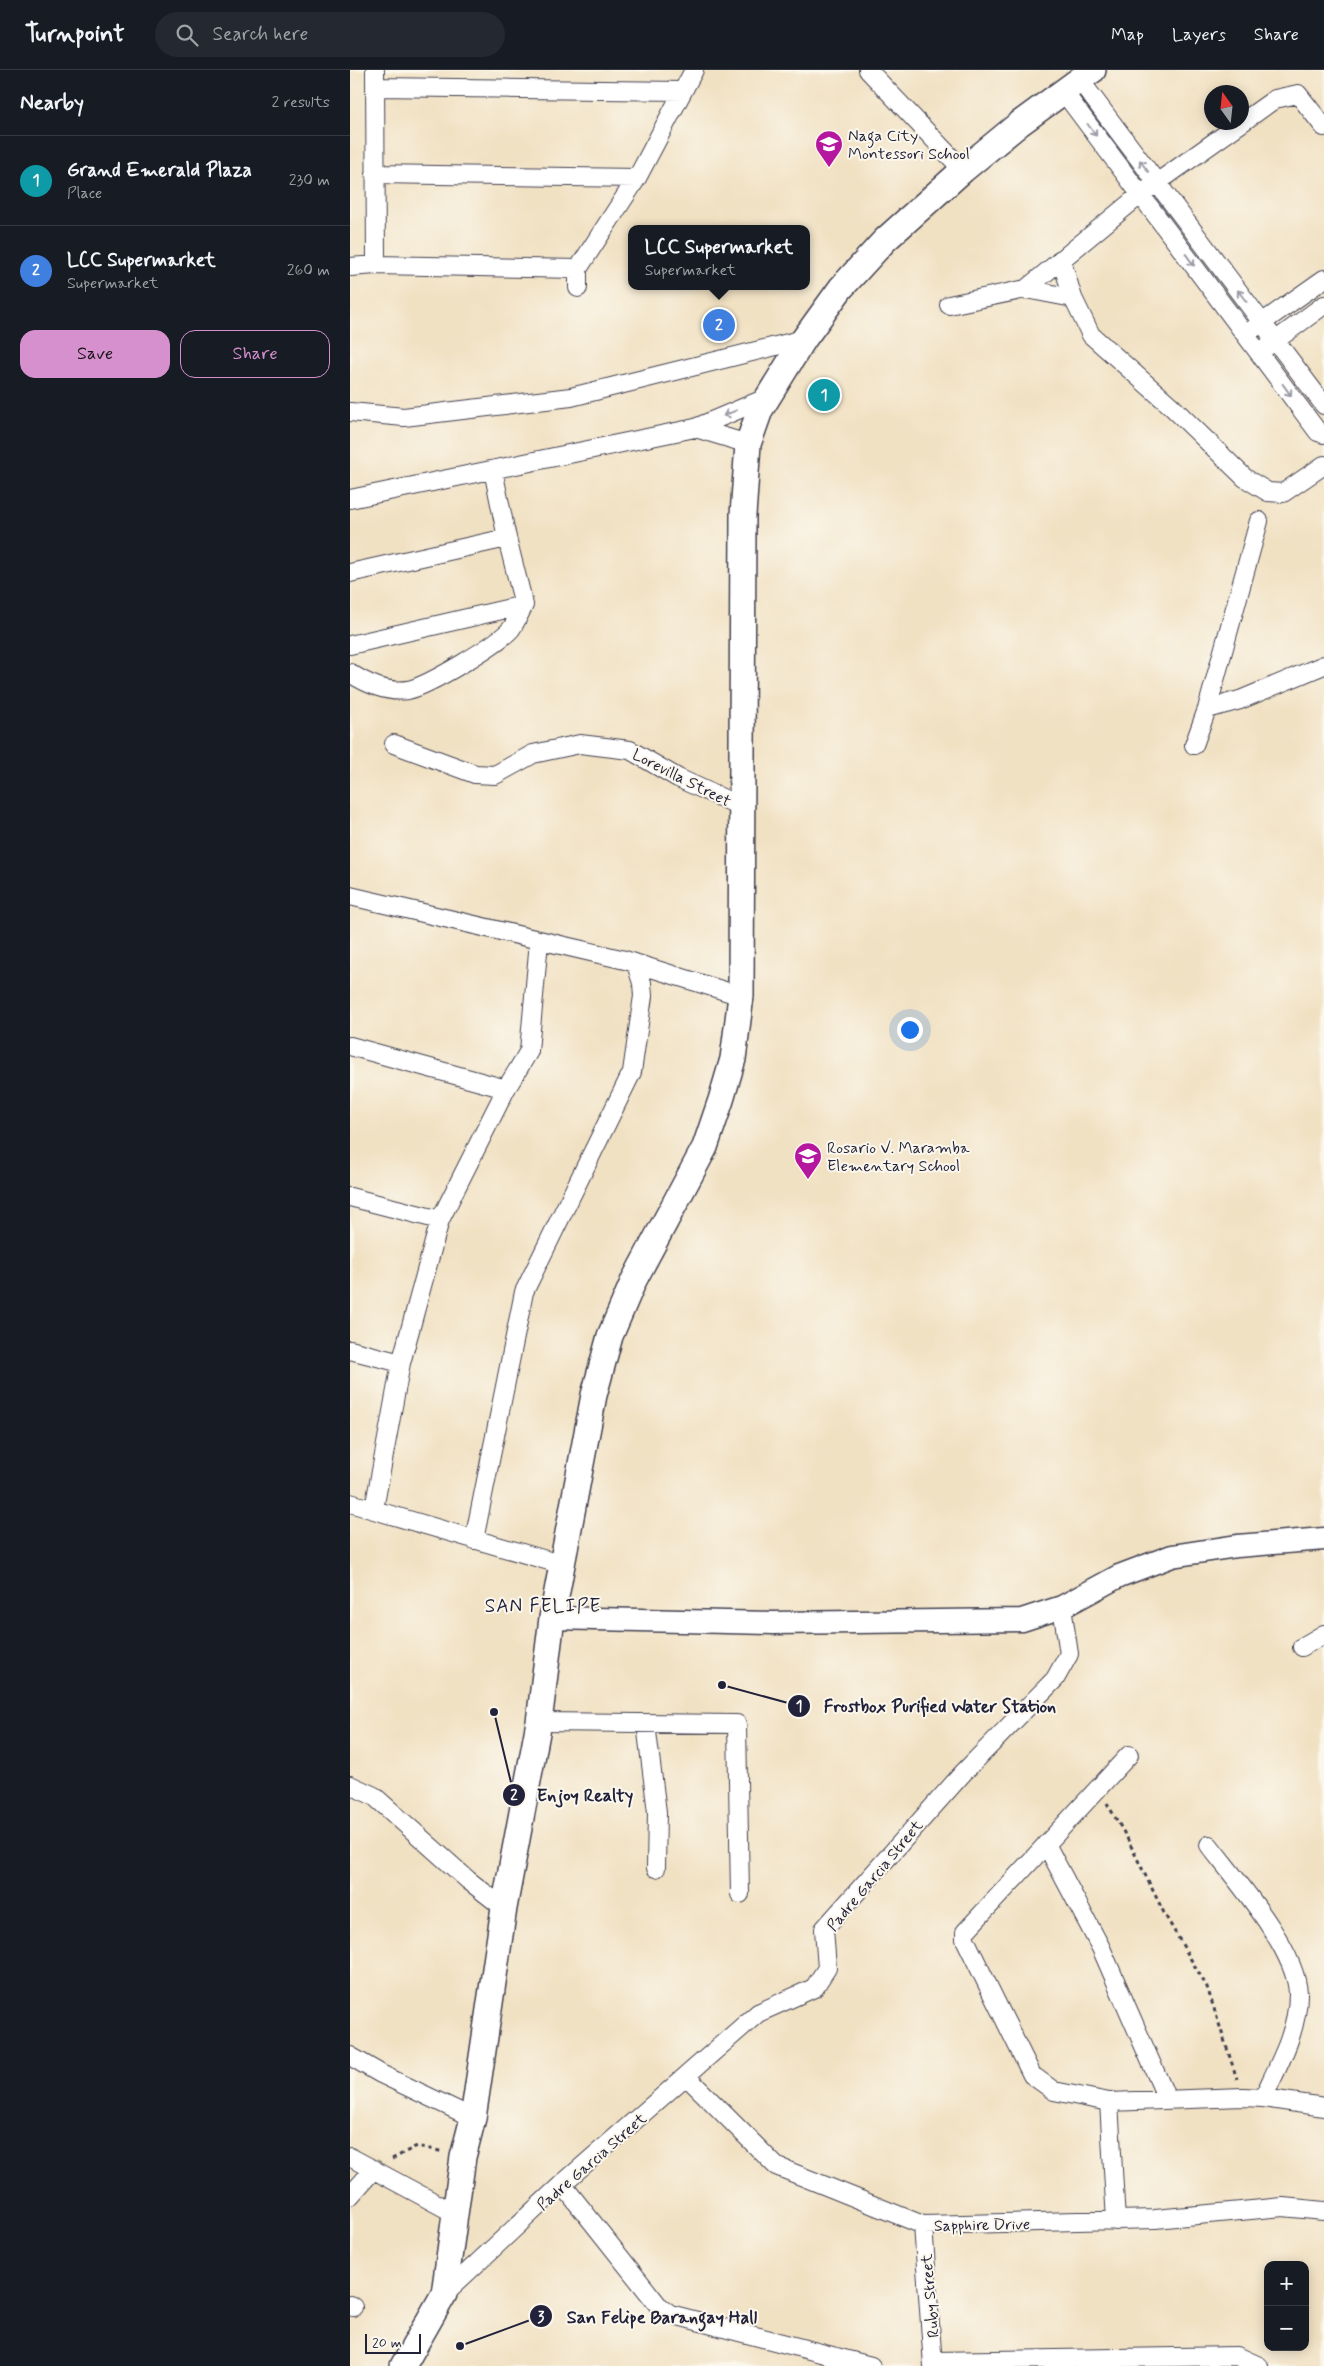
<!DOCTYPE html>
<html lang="en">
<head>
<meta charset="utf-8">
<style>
	:root { --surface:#171b24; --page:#242831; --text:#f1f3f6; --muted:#9ea1a6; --line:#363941; --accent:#d690ce }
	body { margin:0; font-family:Mynerve,sans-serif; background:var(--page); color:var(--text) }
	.controls { position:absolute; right:15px; bottom:15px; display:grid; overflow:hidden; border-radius:10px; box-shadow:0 2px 12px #0003 }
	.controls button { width:45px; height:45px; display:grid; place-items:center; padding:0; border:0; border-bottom:1px solid var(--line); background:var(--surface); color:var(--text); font:25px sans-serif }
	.compass { position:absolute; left:854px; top:15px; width:45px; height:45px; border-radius:50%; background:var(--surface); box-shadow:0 2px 12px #0003; rotate:345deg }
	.scale { position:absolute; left:15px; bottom:12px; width:56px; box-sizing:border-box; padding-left:5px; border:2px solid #22223b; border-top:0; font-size:14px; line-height:18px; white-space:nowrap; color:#22223b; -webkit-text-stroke:4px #fbf7ec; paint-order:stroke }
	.you { position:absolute; left:559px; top:959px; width:18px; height:18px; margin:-12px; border:4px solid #fff; border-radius:50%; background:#1a73e8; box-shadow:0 0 0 8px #1a73e833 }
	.badge { display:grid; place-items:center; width:32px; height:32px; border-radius:50%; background:var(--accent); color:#fff; font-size:16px; font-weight:700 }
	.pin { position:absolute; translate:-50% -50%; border:2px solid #fff; box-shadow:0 1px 5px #0006 }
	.popup { position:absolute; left:278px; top:155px; width:182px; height:65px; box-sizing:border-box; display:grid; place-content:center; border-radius:10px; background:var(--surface); filter:drop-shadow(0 1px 4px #0005); font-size:16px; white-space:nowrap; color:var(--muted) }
	.popup b { font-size:19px; color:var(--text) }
	.popup::after { content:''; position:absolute; left:50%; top:100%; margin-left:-10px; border:10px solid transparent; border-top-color:var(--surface) }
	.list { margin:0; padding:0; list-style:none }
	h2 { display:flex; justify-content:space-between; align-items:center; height:65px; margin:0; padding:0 20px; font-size:21px }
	h2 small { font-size:16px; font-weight:400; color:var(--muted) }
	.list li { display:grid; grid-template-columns:32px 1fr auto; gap:15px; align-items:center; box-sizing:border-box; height:90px; padding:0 20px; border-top:1px solid var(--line) }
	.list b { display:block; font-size:19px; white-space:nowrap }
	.list p { margin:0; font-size:16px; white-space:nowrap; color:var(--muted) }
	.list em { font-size:16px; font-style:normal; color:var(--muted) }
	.actions { display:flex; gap:10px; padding:15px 20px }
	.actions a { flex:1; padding:11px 0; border:1px solid var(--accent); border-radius:15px; text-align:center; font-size:18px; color:var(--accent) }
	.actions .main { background:var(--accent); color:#111 }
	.icon { flex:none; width:28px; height:28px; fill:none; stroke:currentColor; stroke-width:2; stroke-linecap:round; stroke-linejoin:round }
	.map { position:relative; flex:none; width:974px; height:2296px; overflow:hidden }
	header { display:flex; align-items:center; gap:30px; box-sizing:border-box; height:70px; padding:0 25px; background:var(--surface); border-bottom:1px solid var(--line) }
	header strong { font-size:24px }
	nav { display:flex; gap:28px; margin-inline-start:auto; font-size:18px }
	.search { width:350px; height:45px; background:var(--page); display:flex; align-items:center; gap:12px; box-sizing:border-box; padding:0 18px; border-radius:28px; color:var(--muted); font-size:19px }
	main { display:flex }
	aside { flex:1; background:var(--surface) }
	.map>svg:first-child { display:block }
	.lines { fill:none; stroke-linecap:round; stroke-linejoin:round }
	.minor-casing { stroke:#413f4f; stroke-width:20 }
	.tertiary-casing { stroke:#413f4f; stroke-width:25 }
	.secondary-casing { stroke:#413f4f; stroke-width:28 }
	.path { stroke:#413f4f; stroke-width:3; stroke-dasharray:4 4; stroke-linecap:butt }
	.minor { stroke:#fff; stroke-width:18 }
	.tertiary { stroke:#fff; stroke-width:22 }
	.secondary { stroke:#fff; stroke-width:25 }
	.oneway { stroke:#9c9ca7 }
	.labels { text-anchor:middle; stroke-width:4; stroke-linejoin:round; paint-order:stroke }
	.poi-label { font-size:16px; fill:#22223b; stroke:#fbf7ec; text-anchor:start }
	.street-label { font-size:16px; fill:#22223b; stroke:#fbf7ec }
	.quarter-label { font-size:19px; letter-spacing:1px; fill:#22223b; stroke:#fbf7ec }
	.leader { fill:none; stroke:#22223b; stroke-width:2 }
	.callout-dot { fill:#22223b; stroke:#fbf7ec; stroke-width:2 }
	.mark-label { font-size:15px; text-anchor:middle; font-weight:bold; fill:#fff }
	.callout-label { font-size:18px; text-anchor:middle; font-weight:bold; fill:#22223b; stroke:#fbf7ec; stroke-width:4; stroke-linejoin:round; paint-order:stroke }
</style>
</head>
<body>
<header>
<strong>Turnpoint</strong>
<div class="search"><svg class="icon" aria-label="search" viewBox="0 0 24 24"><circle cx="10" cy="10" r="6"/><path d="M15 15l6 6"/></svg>Search here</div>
<nav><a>Map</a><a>Layers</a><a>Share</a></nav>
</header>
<main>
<aside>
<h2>Nearby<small>2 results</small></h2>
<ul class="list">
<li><span class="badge" style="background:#0f9aa8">1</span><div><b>Grand Emerald Plaza</b><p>Place</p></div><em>230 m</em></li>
<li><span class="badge" style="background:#3f7fe0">2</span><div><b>LCC Supermarket</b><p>Supermarket</p></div><em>260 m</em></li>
</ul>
<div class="actions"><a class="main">Save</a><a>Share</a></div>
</aside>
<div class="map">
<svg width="974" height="2296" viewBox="0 0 974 2296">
	<rect width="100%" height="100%" fill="#fbf7ec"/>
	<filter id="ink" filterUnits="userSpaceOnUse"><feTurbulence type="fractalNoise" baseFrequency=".02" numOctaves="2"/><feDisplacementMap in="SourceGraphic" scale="10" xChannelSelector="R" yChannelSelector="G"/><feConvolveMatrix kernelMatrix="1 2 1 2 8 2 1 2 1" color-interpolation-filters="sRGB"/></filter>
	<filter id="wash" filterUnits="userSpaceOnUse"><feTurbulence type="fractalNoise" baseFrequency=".0096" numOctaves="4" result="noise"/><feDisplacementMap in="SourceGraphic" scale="20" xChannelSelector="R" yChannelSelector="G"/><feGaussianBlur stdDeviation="1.12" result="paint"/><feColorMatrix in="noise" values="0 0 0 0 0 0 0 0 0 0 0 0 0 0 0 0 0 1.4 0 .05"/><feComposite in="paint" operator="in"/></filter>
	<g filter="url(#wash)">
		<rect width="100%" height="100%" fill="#f1e1c3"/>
	</g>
	<g filter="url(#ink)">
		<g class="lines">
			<!-- minor casing -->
			<g class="minor-casing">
				<path id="minor" d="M25,0L26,195
					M518,0L613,100
					M729,9L974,335
					M25,17L333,21
					M713,21L968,362L974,364
					M25,104L287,108
					M711,189L723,228L741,265L820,335L895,408L918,422L933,423L974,395
					M0,197L26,195L228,199
					M228,218V199L287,108L344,0
					M676,219L723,228
					M599,235L676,219L791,124L925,29L948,24L974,57
					M903,259L974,209
					M918,276L974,235
					M0,342L54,347L221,327L454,269
					M345,358L398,374
					M0,429L345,358L416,328
					M0,503L157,468
					M0,575L174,535L157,468L143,400
					M0,603C17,614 38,623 58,620C78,616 148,574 161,559C166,552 170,543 174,535
					M857,639L890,630L974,595
					M44,674L125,704L145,705L183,684L230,674L280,680L328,708L392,737
					M844,675L857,639L909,451
					M0,826L275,890L391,926
					M0,976L156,1019
					M0,1127L90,1150
					M0,1280L51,1293
					M0,1433L213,1495
					M24,1439L51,1293L90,1150L156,1019L179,981L189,871
					M124,1470L174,1222L282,1002L293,926L292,913L286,894
					M952,1577L974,1564
					M189,1652L387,1654L390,1824
					M296,1654L307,1742L306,1798
					M779,1685L615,1862V1869L682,2005L704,2021L759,2032L893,2027L913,2028L974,2037
					M0,1715L24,1726L118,1810L154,1838
					M696,1774L751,1878L817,2029
					M859,1775C886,1810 947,1880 948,1924C948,1961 928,1996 913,2028
					M0,1986L31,2004L123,2048
					M337,2007L426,2096L573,2155L805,2149L933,2137L974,2141
					M759,2032L766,2151
					M0,2087L104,2143
					M212,2114L308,2235L320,2244L521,2296
					M0,2126L24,2099
					M573,2155L583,2296
					M94,2224L212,2114L408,1943L464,1918L477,1898L474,1859L613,1703L705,1609L719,1584L712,1537
					M0,2235L3,2237
					M584,2291L887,2286L909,2296"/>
			</g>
			<!-- tertiary casing -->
			<g class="tertiary-casing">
				<path id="tertiary" d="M202,1548L423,1553L672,1550L712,1537L769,1506L822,1486L887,1476L974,1469"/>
			</g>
			<!-- secondary casing -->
			<g class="secondary-casing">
				<path id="secondary" d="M53,2296L94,2224L113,2087L123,2048L154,1838L189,1652L202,1548L244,1325L260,1266L284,1210L355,1077L371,1030L383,989L391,926L393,445L398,374L410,340L454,269L491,218L535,170L613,100L669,54L743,0"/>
			</g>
			<!-- path -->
			<path class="path" d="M757,1733L777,1768L815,1845L857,1917L887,2009
				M42,2089L67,2076L94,2082"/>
			<!-- minor -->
			<use href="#minor" class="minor"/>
			<!-- tertiary -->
			<use href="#tertiary" class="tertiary"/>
			<!-- secondary -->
			<use href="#secondary" class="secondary"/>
		</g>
		<!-- one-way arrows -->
		<defs><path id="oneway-shaft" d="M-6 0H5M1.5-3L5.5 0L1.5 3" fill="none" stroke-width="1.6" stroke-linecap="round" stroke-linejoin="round" transform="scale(1.25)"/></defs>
		<g class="oneway">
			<use href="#oneway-shaft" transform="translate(742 60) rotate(53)"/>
			<use href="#oneway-shaft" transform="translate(794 96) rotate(-127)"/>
			<use href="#oneway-shaft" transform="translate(840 190) rotate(54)"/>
			<use href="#oneway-shaft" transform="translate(892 226) rotate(-127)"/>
			<use href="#oneway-shaft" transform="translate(937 320) rotate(54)"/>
			<use href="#oneway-shaft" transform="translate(380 343) rotate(157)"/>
		</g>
	</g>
	<!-- icons -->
	<defs>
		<g id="school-pin" transform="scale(1.4375)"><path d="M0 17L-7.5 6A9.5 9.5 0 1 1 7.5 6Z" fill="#b5179e" stroke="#fbf7ec"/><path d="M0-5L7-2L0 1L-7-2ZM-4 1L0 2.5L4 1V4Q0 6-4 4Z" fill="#fff"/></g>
	</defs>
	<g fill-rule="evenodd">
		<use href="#school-pin" x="479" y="74"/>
		<use href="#school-pin" x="458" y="1086"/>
	</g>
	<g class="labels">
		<!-- poi labels -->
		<g class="poi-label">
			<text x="498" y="71">Naga City<tspan x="498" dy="18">Montessori School</tspan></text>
			<text x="477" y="1083">Rosario V. Maramba<tspan x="477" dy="18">Elementary School</tspan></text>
		</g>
		<!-- street labels -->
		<g class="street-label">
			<text transform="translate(332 707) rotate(27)" y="6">Lorevilla Street</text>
			<text transform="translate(524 1805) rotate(-50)" y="6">Padre Garcia Street</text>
			<text transform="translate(241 2091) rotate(-41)" y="6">Padre Garcia Street</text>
			<text transform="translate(632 2154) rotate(-1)" y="6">Sapphire Drive</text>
			<text transform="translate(579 2226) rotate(-95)" y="6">Ruby Street</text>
		</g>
		<!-- quarter labels -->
		<g class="quarter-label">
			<text x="193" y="1542">SAN FELIPE</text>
		</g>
	</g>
	<!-- callouts -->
	<path class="leader" d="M372 1615L449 1636M144 1642L164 1725M110 2276L191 2246"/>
	<g class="callout-dot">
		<circle cx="372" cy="1615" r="5"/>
		<circle cx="144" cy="1642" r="5"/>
		<circle cx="110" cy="2276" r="5"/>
		<circle cx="449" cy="1636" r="12"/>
		<circle cx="164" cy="1725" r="12"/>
		<circle cx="191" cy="2246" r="12"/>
	</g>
	<g class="mark-label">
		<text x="449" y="1641">1</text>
		<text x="164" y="1730">2</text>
		<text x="191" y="2252">3</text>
	</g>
	<g class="callout-label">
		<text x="590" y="1642">Frostbox Purified Water Station</text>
		<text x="235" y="1731">Enjoy Realty</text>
		<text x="312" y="2253">San Felipe Barangay Hall</text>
	</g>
</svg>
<div class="controls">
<button>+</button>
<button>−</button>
</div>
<svg class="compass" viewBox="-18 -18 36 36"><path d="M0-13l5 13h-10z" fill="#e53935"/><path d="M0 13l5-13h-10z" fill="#9ea1a6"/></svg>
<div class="scale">20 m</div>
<div class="you"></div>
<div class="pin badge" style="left:474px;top:325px;background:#0f9aa8">1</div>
<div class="pin badge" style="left:369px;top:255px;background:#3f7fe0">2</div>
<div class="popup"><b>LCC Supermarket</b>Supermarket</div>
</div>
</main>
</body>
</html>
